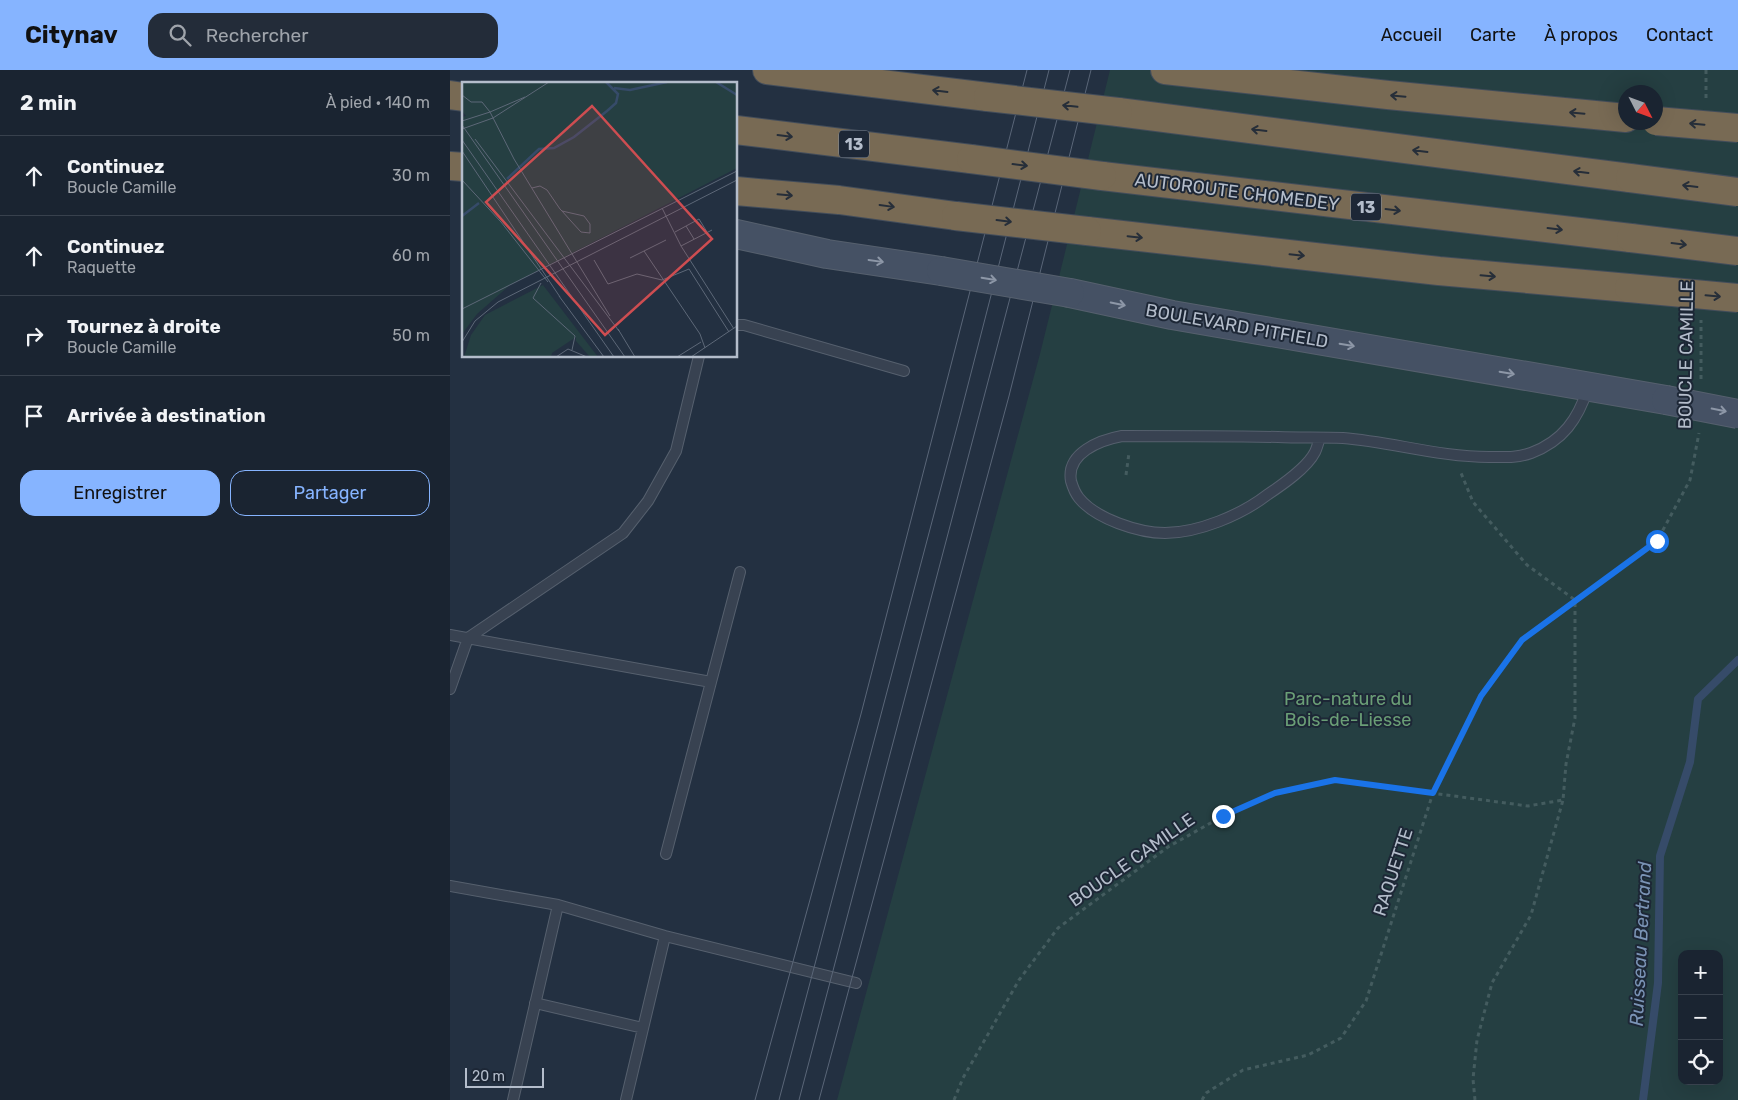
<!DOCTYPE html>
<html lang="fr">
<head>
<meta charset="utf-8">
<style>
	:root { --surface:#1a2431; --page:#232c39; --text:#f1f3f6; --muted:#9fa4ab; --line:#38414d; --accent:#86b4ff }
	body { margin:0; font-family:Rubik,sans-serif; background:var(--page); color:var(--text) }
	.controls { position:absolute; right:15px; bottom:15px; display:grid; overflow:hidden; border-radius:10px; box-shadow:0 5px 20px #0002 }
	.controls button { width:45px; height:45px; display:grid; place-items:center; padding:0; border:0; border-bottom:1px solid var(--line); background:var(--surface); color:var(--text); font:25px sans-serif }
	.compass { position:absolute; left:1168px; top:15px; width:45px; height:45px; border-radius:50%; background:var(--surface); box-shadow:0 5px 20px #0002; rotate:132deg }
	.scale { position:absolute; left:15px; bottom:12px; width:79px; box-sizing:border-box; padding-left:5px; border:2px solid #b4bdcb; border-top:0; font-size:14px; line-height:18px; white-space:nowrap; color:#b4bdcb; -webkit-text-stroke:4px #1d2736; paint-order:stroke }
	.stop { position:absolute; width:15px; height:15px; margin:-11px; border:4px solid #1a73e8; border-radius:50%; background:#fff }
	.stop.end { background:#1a73e8; border-color:#fff; box-shadow:0 1px 5px #0008 }
	.list { margin:0; padding:0; list-style:none }
	h2 { display:flex; justify-content:space-between; align-items:center; height:65px; margin:0; padding:0 20px; font-size:21px }
	h2 small { font-size:16px; font-weight:400; color:var(--muted) }
	.list li { display:grid; grid-template-columns:32px 1fr auto; gap:15px; align-items:center; box-sizing:border-box; height:80px; padding:0 20px; border-top:1px solid var(--line) }
	.list b { display:block; font-size:19px; white-space:nowrap }
	.list p { margin:0; font-size:16px; white-space:nowrap; color:var(--muted) }
	.list em { font-size:16px; font-style:normal; color:var(--muted) }
	.actions { display:flex; gap:10px; padding:15px 20px }
	.actions a { flex:1; padding:11px 0; border:1px solid var(--accent); border-radius:15px; text-align:center; font-size:18px; color:var(--accent) }
	.actions .main { background:var(--accent); color:#111 }
	.icon { flex:none; width:28px; height:28px; fill:none; stroke:currentColor; stroke-width:2; stroke-linecap:round; stroke-linejoin:round }
	.map { position:relative; flex:none; width:1288px; height:1030px; overflow:hidden }
	header { display:flex; align-items:center; gap:30px; box-sizing:border-box; height:70px; padding:0 25px; background:var(--accent); color:#111 }
	header strong { font-size:24px }
	nav { display:flex; gap:28px; margin-inline-start:auto; font-size:18px }
	.search { width:350px; height:45px; background:var(--page); display:flex; align-items:center; gap:12px; box-sizing:border-box; padding:0 18px; border-radius:15px; color:var(--muted); font-size:19px }
	main { display:flex }
	aside { flex:1; background:var(--surface) }
	.map>svg:first-child { display:block }
	.green { fill:#253f42; fill-rule:evenodd }
	.lines { fill:none; stroke-linecap:round; stroke-linejoin:round }
	.stream { stroke:#364b69; stroke-width:8 }
	.lane-casing { stroke:#56606e; stroke-width:12 }
	.secondary-casing { stroke:#56606e; stroke-width:30 }
	.highway-casing { stroke:#434d5b; stroke-width:30 }
	.path { stroke:#445c5f; stroke-width:3; stroke-dasharray:4 4; stroke-linecap:butt }
	.lane { stroke:#384251; stroke-width:10 }
	.secondary { stroke:#455164; stroke-width:28 }
	.highway { stroke:#786a54; stroke-width:28 }
	.tram { stroke:#5a6678; stroke-width:1 }
	.secondary-bridge-casing { stroke:#56606e; stroke-width:30; stroke-linecap:butt }
	.highway-bridge-casing { stroke:#434d5b; stroke-width:30; stroke-linecap:butt }
	.secondary-bridge { stroke:#455164; stroke-width:28 }
	.highway-bridge { stroke:#786a54; stroke-width:28 }
	.oneway { stroke:#262e39 }
	.oneway2 { stroke:#8d97a7 }
	.route { stroke:#1a73e8; stroke-width:6 }
	.labels { text-anchor:middle; stroke-width:4; stroke-linejoin:round; paint-order:stroke }
	.shield { fill:#1d2736; stroke:#87909e; stroke-width:1 }
	.shield-label { font-size:16px; font-weight:bold; fill:#b4bdcb }
	.street-label { font-size:18px; fill:#b4bdcb; stroke:#1d2736 }
	.park-label { font-size:18px; fill:#6a9e76; stroke:#1d2736 }
	.water-label { font-size:19px; font-style:italic; fill:#7a93b5; stroke:#1d2736 }
	.inset-river { fill:none; stroke:#364b69; stroke-width:2.5 }
	.inset-road { fill:none; stroke:#5d6878; stroke-width:1 }
	.view { fill:#ce4d51; fill-opacity:0.15; stroke:#ce4d51; stroke-width:2.5 }
	.inset-edge { fill:none; stroke:#b4bdcb; stroke-width:2.5 }
</style>
</head>
<body>
<header>
<strong>Citynav</strong>
<div class="search"><svg class="icon" aria-label="search" viewBox="0 0 24 24"><circle cx="10" cy="10" r="6"/><path d="M15 15l6 6"/></svg>Rechercher</div>
<nav><a>Accueil</a><a>Carte</a><a>À propos</a><a>Contact</a></nav>
</header>
<main>
<aside>
<h2>2 min<small>À pied · 140 m</small></h2>
<ul class="list">
<li><svg class="icon" aria-label="ahead" viewBox="0 0 24 24"><path d="M12 20V5M6 11l6-6 6 6"/></svg><div><b>Continuez</b><p>Boucle Camille</p></div><em>30 m</em></li>
<li><svg class="icon" aria-label="ahead" viewBox="0 0 24 24"><path d="M12 20V5M6 11l6-6 6 6"/></svg><div><b>Continuez</b><p>Raquette</p></div><em>60 m</em></li>
<li><svg class="icon" aria-label="right" viewBox="0 0 24 24"><path d="M7 20v-9h11M14 6l5 5-5 5"/></svg><div><b>Tournez à droite</b><p>Boucle Camille</p></div><em>50 m</em></li>
<li><svg class="icon" aria-label="arrive" viewBox="0 0 24 24"><path d="M6 21V4h12l-3 4 3 4H6"/></svg><div><b>Arrivée à destination</b></div></li>
</ul>
<div class="actions"><a class="main">Enregistrer</a><a>Partager</a></div>
</aside>
<div class="map">
<svg width="1288" height="1030" viewBox="0 0 1288 1030">
	<rect width="100%" height="100%" fill="#233041"/>
	<!-- green -->
	<path class="green" d="M660,0H1288V1030H387L590,284ZM1176,22H1206V52H1176ZM1232,884H1269V1011H1232Z"/>
	<g class="lines">
		<!-- stream -->
		<path class="stream" d="M1193,1030L1208,913L1210,786L1240,692L1248,629L1288,590"/>
		<!-- lane casing -->
		<g class="lane-casing">
			<path id="lane" d="M286,255H294L454,301
				M870,368C868,373 867,378 865,382C857,398 832,415 817,425C791,445 748,463 715,463C689,463 646,449 629,428C625,423 623,418 621,411C616,383 650,370 672,366C724,366 776,366 828,367C849,368 871,367 893,368C942,372 990,387 1039,387C1054,387 1067,388 1081,383C1113,371 1128,349 1138,318
				M0,565L261,612L216,784
				M261,612L290,502
				M0,619L18,568L173,463L198,431L226,381L249,286
				M0,816L108,835L215,866L406,913
				M85,933L193,958
				M63,1030L108,835
				M176,1030L215,866"/>
		</g>
		<!-- secondary casing -->
		<g class="secondary-casing">
			<path id="secondary" d="M286,164L377,184L491,201
				M620,223L722,245L1216,330"/>
		</g>
		<!-- highway casing -->
		<g class="highway-casing">
			<path id="highway" d="M317,0L538,27
				M715,0L938,25L1176,48
				M0,25L14,27
				M668,42L1180,108
				M286,60L521,89
				M0,96L14,97
				M652,106L1181,168
				M286,121L389,130L506,146
				M637,161L989,201L1179,218"/>
		</g>
		<!-- path -->
		<path class="path" d="M1256,0V29
			M1251,309V250
			M676,405L679,383
			M504,1030L513,1008L569,910L608,858L718,777L773,746L825,723L885,710L1078,736L1113,730L1116,694L1125,648V530L1207,471L1240,410L1249,363
			M752,1030L756,1023L793,1000L858,985L891,968L916,931L983,723L1031,626L1072,570L1125,530L1077,495L1023,432L1011,403
			M1025,1030L1023,1009L1027,970L1042,913L1081,845L1113,730"/>
		<!-- lane -->
		<use href="#lane" class="lane"/>
		<!-- secondary -->
		<use href="#secondary" class="secondary"/>
		<!-- highway -->
		<use href="#highway" class="highway"/>
		<!-- tram -->
		<path class="tram" d="M305,1030L411,644L577,0
			M329,1030L511,342L599,0
			M349,1030L620,0
			M369,1030L559,326L641,0"/>
		<!-- secondary-bridge casing -->
		<g class="secondary-bridge-casing">
			<path id="secondary-bridge" d="M491,201L620,223
				M1216,330L1288,344"/>
		</g>
		<!-- highway-bridge casing -->
		<g class="highway-bridge-casing">
			<path id="highway-bridge" d="M538,27L668,42
				M1206,51L1288,58
				M521,89L652,106
				M1180,108L1288,122
				M506,146L637,161
				M1181,168L1288,181
				M1179,218L1288,228"/>
		</g>
		<!-- secondary-bridge -->
		<use href="#secondary-bridge" class="secondary-bridge"/>
		<!-- highway-bridge -->
		<use href="#highway-bridge" class="highway-bridge"/>
	</g>
	<!-- one-way arrows -->
	<defs><path id="oneway-shaft" d="M-6 0H5M1.5-3L5.5 0L1.5 3" fill="none" stroke-width="1.6" stroke-linecap="round" stroke-linejoin="round" transform="scale(1.25)"/></defs>
	<g class="oneway">
		<use href="#oneway-shaft" transform="translate(490 21) rotate(-173)"/>
		<use href="#oneway-shaft" transform="translate(948 26) rotate(-175)"/>
		<use href="#oneway-shaft" transform="translate(620 36) rotate(-174)"/>
		<use href="#oneway-shaft" transform="translate(1127 43) rotate(-175)"/>
		<use href="#oneway-shaft" transform="translate(1247 54) rotate(-175)"/>
		<use href="#oneway-shaft" transform="translate(809 60) rotate(-173)"/>
		<use href="#oneway-shaft" transform="translate(335 66) rotate(7)"/>
		<use href="#oneway-shaft" transform="translate(970 81) rotate(-173)"/>
		<use href="#oneway-shaft" transform="translate(570 95) rotate(7)"/>
		<use href="#oneway-shaft" transform="translate(1131 102) rotate(-173)"/>
		<use href="#oneway-shaft" transform="translate(1240 116) rotate(-173)"/>
		<use href="#oneway-shaft" transform="translate(335 125) rotate(5)"/>
		<use href="#oneway-shaft" transform="translate(437 136) rotate(8)"/>
		<use href="#oneway-shaft" transform="translate(943 140) rotate(7)"/>
		<use href="#oneway-shaft" transform="translate(554 151) rotate(7)"/>
		<use href="#oneway-shaft" transform="translate(1105 159) rotate(7)"/>
		<use href="#oneway-shaft" transform="translate(685 167) rotate(6)"/>
		<use href="#oneway-shaft" transform="translate(1229 174) rotate(7)"/>
		<use href="#oneway-shaft" transform="translate(847 185) rotate(6)"/>
		<use href="#oneway-shaft" transform="translate(1038 206) rotate(5)"/>
		<use href="#oneway-shaft" transform="translate(1263 226) rotate(5)"/>
	</g>
	<g class="oneway2">
		<use href="#oneway-shaft" transform="translate(426 191) rotate(8)"/>
		<use href="#oneway-shaft" transform="translate(539 209) rotate(10)"/>
		<use href="#oneway-shaft" transform="translate(668 234) rotate(12)"/>
		<use href="#oneway-shaft" transform="translate(897 275) rotate(10)"/>
		<use href="#oneway-shaft" transform="translate(1057 303) rotate(10)"/>
		<use href="#oneway-shaft" transform="translate(1269 340) rotate(11)"/>
	</g>
	<g class="lines">
		<!-- route -->
		<path class="route" d="M773,746L825,723L885,710L983,723L1031,626L1072,570L1207,471"/>
	</g>
	<g class="labels">
		<!-- shield labels -->
		<g class="shield">
			<rect x="389" y="60.5" width="30" height="27" rx="4"/>
			<rect x="901" y="123.5" width="30" height="27" rx="4"/>
		</g>
		<g class="shield-label">
			<text x="404" y="80">13</text>
			<text x="916" y="143">13</text>
		</g>
		<!-- street labels -->
		<g class="street-label">
			<text transform="translate(787 122) rotate(7)" y="6">AUTOROUTE CHOMEDEY</text>
			<text transform="translate(787 256) rotate(10)" y="6">BOULEVARD PITFIELD</text>
			<text transform="translate(1236 285) rotate(-89)" y="6">BOUCLE CAMILLE</text>
			<text transform="translate(682 790) rotate(-35)" y="6">BOUCLE CAMILLE</text>
			<text transform="translate(943 802) rotate(-72)" y="6">RAQUETTE</text>
		</g>
		<!-- park labels -->
		<g class="park-label">
			<text x="898" y="635">Parc-nature du<tspan x="898" dy="21">Bois-de-Liesse</tspan></text>
		</g>
		<!-- water labels -->
		<g class="water-label">
			<text transform="translate(1190 874) rotate(-87)" y="7">Ruisseau Bertrand</text>
		</g>
	</g>
	<!-- overview -->
	<g transform="translate(12 12)">
		<rect width="275" height="275" fill="#233041"/>
		<path d="M0,0H275V86L48,203L15,232L0,252V35L4,34L0,29ZM81,203L136,275H128L114,259V255L90,271L89,275H2L9,253L23,233Z" fill="#253f42"/>
		<path class="inset-river" d="M254,0L275,13M152,6L168,8L205,0M45,97L77,67L92,66L112,55L145,29L154,21L156,12L144,0M0,134L17,121"/>
		<path class="inset-road" d="M0,13L9,20H20L28,30L63,15M31,36L87,0M0,39L28,30L52,77L148,234M0,43L163,275M0,47L31,36M13,57L157,249M0,58L152,275M0,69L98,215M0,98L39,140L86,200M70,106L78,104L85,108L98,127L100,129L108,138L119,150L128,151V142L122,134L100,129M200,126L219,164L272,247M224,144L232,157M213,150L237,137L245,150M204,158L182,169L238,252L243,266M219,164L250,148M168,176L182,169M132,178L146,202L175,192L200,198L227,187L267,250M79,201L71,216L113,254L110,268M97,214L142,275M0,227L275,89M156,247L173,275M0,260L13,239L36,220L275,98M94,275L106,267L125,275M215,275L239,260M229,275L275,244"/>
		<path class="view" d="M130,24L250,157L143,253L24,120Z"/>
		<rect width="275" height="275" class="inset-edge"/>
	</g>
</svg>
<div class="controls">
<button>+</button>
<button>−</button>
<button><svg class="icon" aria-label="locate" viewBox="0 0 24 24"><circle cx="12" cy="12" r="6"/><path d="M12 2v4M12 18v4M2 12h4M18 12h4"/></svg></button>
</div>
<svg class="compass" viewBox="-18 -18 36 36"><path d="M0-13l5 13h-10z" fill="#e53935"/><path d="M0 13l5-13h-10z" fill="#9fa4ab"/></svg>
<div class="scale">20 m</div>
<div class="stop" style="left:1207px;top:471px"></div>
<div class="stop end" style="left:773px;top:746px"></div>
</div>
</main>
</body>
</html>
